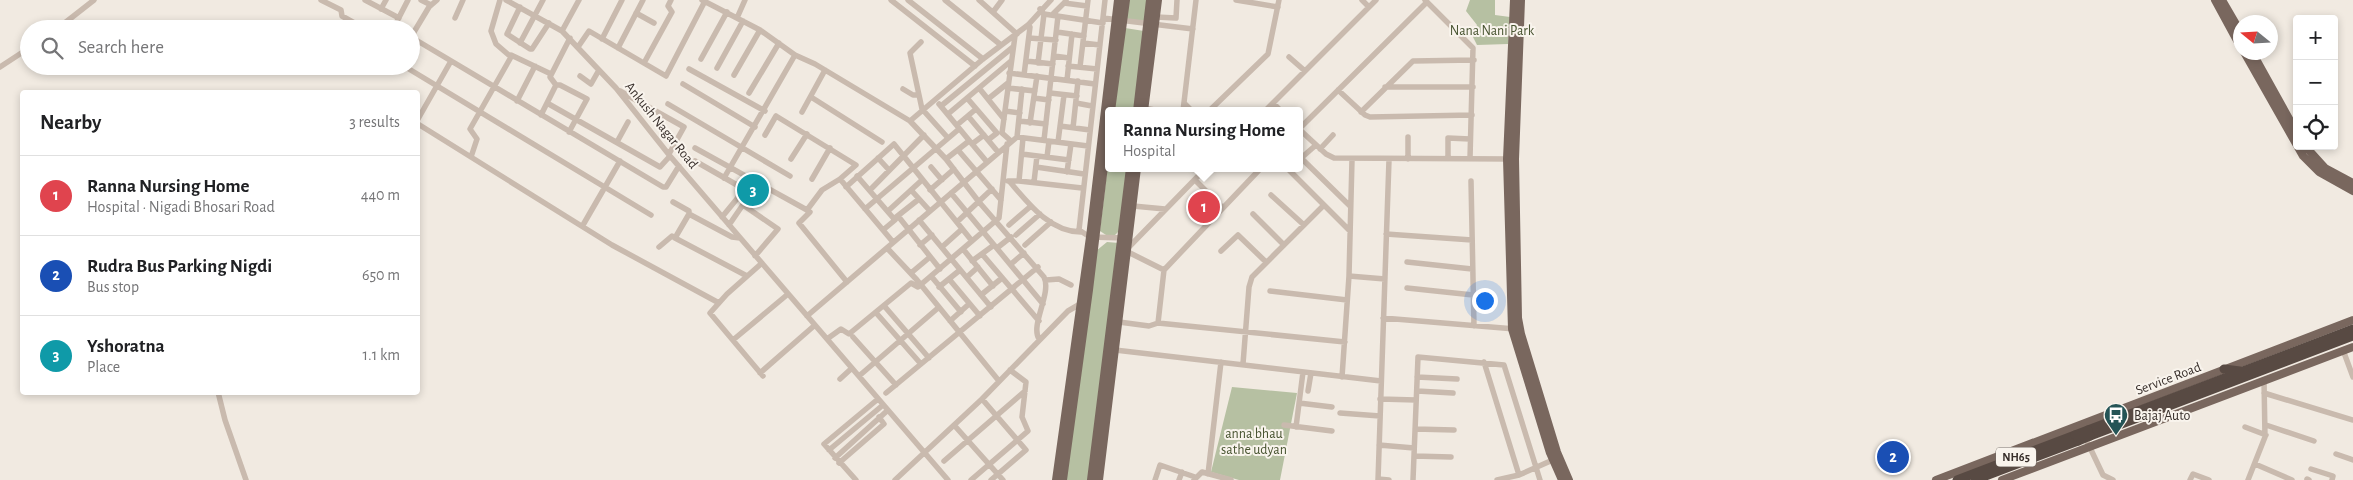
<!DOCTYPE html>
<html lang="en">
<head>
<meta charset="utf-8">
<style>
	:root { --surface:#fff; --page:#f6f6f6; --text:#202124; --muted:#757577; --line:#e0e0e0; --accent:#2563eb }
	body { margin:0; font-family:"Alegreya Sans",sans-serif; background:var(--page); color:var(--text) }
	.controls { position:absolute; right:15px; top:15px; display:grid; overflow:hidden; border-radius:5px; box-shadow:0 2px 8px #0003 }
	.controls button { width:45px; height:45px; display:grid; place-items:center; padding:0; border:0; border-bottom:1px solid var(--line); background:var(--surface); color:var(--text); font:25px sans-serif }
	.compass { position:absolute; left:2233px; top:15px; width:45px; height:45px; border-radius:50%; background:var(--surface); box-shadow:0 2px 8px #0003; rotate:288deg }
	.you { position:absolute; left:1484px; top:300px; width:18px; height:18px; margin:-12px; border:4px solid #fff; border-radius:50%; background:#1a73e8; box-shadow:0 0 0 8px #1a73e833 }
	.badge { display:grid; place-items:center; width:32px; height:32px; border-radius:50%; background:var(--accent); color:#fff; font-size:16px; font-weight:700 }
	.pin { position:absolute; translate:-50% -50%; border:2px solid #fff; box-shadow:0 1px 5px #0006 }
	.popup { position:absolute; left:1105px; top:107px; width:198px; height:65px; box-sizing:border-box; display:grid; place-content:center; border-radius:5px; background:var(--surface); filter:drop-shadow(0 1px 4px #0005); font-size:16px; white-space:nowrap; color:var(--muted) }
	.popup b { font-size:19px; color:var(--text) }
	.popup::after { content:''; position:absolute; left:50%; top:100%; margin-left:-10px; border:10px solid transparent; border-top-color:var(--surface) }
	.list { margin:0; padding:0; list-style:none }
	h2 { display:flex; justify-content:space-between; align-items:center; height:65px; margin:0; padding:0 20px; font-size:21px }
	h2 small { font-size:16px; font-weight:400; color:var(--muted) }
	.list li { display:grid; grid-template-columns:32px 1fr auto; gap:15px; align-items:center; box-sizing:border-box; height:80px; padding:0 20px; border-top:1px solid var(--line) }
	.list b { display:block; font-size:19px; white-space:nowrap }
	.list p { margin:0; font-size:16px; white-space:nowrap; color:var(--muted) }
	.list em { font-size:16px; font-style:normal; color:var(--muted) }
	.icon { flex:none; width:28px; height:28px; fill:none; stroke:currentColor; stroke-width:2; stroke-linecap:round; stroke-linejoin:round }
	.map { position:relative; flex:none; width:2353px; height:480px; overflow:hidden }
	.search { position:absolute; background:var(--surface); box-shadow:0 2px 8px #0003; left:20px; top:20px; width:400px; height:55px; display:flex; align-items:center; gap:12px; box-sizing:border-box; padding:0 18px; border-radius:28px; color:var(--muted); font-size:19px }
	.panel { position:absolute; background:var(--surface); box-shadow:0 2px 8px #0003; left:20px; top:90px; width:400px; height:305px; border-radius:5px }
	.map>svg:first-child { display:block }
	.green { fill:#b6c0a2 }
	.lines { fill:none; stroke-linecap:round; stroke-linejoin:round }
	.minor { stroke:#c9baae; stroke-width:5.5 }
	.major { stroke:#79675e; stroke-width:8 }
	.highway { stroke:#584a43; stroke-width:9 }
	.highway-bridge { stroke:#584a43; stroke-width:9 }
	.labels { text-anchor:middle; stroke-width:4; stroke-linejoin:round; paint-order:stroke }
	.shield { fill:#f9f4ed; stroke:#726a65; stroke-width:1 }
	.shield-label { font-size:12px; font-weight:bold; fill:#382f2b }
	.park-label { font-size:14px; fill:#485431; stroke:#f9f4ed }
	.street-label { font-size:14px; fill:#382f2b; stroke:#f9f4ed }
	.poi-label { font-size:14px; fill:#382f2b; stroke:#f9f4ed; text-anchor:start }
</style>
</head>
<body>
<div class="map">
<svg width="2353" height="480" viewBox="0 0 2353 480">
	<rect width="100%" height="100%" fill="#f1eae1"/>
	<!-- green -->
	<path class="green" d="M1128,0H1148L1146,21L1125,19Z
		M1470,0H1495V15L1510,17L1508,44L1477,45L1473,37L1477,25L1466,11Z
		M1125,28L1144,31L1135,111H1114Z
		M1109,155V168H1128L1121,229L1115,235H1106L1100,231Z
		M1107,242L1119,243L1089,480H1065L1096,251Z
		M1232,387L1297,393L1280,480H1239L1211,472Z"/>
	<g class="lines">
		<!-- minor -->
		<path class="minor" d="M321,0L341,10L342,16L365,29
			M365,0L399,18
			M421,0L431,5
			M506,0L562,31L616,88L670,156L948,480
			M702,0L760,30L795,55L815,64L910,121L946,159L979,202L1044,277C1052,293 1030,325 1039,339
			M891,0L975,66
			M908,0L983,59
			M945,0L1001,45
			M979,0L1017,34
			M1105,0L1079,230L1090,237L1125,238
			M1236,0L1278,7
			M1362,0L1369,7
			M1425,0L1473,48L1470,158
			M1064,3L1087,6
			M520,7L507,34L530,49H532L549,23
			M381,9L386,0
			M1040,9L1044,14L1103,23
			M993,12L1002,0
			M636,13L654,23
			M1052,15L1066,1
			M1156,17L1176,18L1177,0
			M455,18L463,0
			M737,18L745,0
			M1103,18L1193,29
			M57,29L94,0
			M393,29L408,0
			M562,31L579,0
			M1057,32L1084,36
			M411,37L663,187H666L679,166
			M411,37L429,7L437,0
			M1029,38L1056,40
			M602,39L622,0
			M921,42L910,53L922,109L948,138
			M520,43L543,0
			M1083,43L1100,45
			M578,47L589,31L666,76L705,1
			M618,48L643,0
			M511,55L551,74
			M1054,56L1069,58
			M1289,57L1305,71
			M701,59L727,12
			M1026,61L1053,64
			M644,63L672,12L668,6L671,0
			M1038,63L1044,14
			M404,66L651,215
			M1068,66L1097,69
			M0,67L29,48
			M1080,67L1088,0
			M717,68L743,21
			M689,69L765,111
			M1009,73L1095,84
			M734,75L760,30
			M1024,75L1030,27L1028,25
			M580,76L591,84L599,70
			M1067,80L1072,34
			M683,84L755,127
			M556,85H560L587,99L569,132
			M1385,87H1473
			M979,88L1004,119
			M1008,88L1035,91
			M903,89L913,95H918
			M1338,90L1365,115L1370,117L1472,115
			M620,91L684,127L669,154
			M749,93L779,43
			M1050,93L1077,96
			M811,97L882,142
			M967,98L997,133L988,140
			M1034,98L1049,100
			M988,99L1008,83
			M517,101L535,66
			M547,103L660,167L670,156
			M1076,103L1092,106
			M1184,103L1192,111
			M1273,103L1281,111
			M668,104L790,176
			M939,104L987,162
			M941,106L1013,47
			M1145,108L1159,111
			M1005,111L1020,113
			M1183,111L1196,0
			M1209,111L1268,54L1279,0
			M1265,111L1376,0
			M802,112L825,70
			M1361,112L1413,61L1474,60
			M948,114L1011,61
			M541,115L556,85L550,77L570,38
			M968,116L998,152
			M418,119L451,61
			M910,121L983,59L1028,25L1051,0
			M1019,121L1046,124
			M1030,123L1037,76
			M418,124L612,245L719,303
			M957,125L976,109
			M1060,126L1090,130
			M1073,128L1078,81
			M1299,129L1326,154L1334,158L1510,159
			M1299,129L1427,2
			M765,135L776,116L856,165L840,179L822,190L807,210L810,212L799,223L847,282
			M1017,137L1022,89
			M1408,137V159
			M1044,140L1058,16
			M1011,141L1002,133L1015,36
			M617,142L628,122
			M1058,142L1064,95
			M972,144L984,135
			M695,148L807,210
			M1320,149L1333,135
			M958,150L1001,200
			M1022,154L1069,160
			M1299,156L1350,206
			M471,157L477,139L470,129L511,57L496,44L491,31L500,0
			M1047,157L1049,141
			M878,158L889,170
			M1448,158V138L1470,139
			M791,159L807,134
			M946,159L969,141
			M1300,159L1316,145
			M695,161L751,193L729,225
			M931,167L942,180
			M1036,167L1084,174
			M1287,168L1350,231
			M1067,172L1071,144
			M857,176L895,220L883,230
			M724,178L795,55
			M812,179L830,148
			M840,179L893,242
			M1195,180L1223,208
			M1008,181H1019L1082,188
			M1019,181L1023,138
			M1471,181L1474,326
			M1010,182C1028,203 1050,232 1081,232
			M1034,182L1037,156
			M846,187L894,144L972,241
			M870,190L924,135
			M911,190L930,211
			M930,190L954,169
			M951,193L1043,304
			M1271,195L1304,225
			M673,202L689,211V214
			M743,205L778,229L755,256
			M1133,206L1165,209
			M865,209L959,129
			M888,211L922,180
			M1253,214L1284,245
			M898,216L940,269
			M722,217L745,189
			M895,218L919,199
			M919,220L991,307
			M957,222L992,189
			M583,225L620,161
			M1009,225L1031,206
			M1386,234L1472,240
			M1016,235L1040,214
			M740,238L732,237L689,214L675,238L747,276
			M920,245L932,235
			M1025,245L1051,222
			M659,247L672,236L675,238
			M942,247L962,229
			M887,248L917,280L999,381
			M997,248L1011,237
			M963,249L993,286
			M1127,249L1206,168
			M1221,251L1238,235L1266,262
			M1128,252L1164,270
			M982,254L1039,321
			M972,261L994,245
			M1407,262L1472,269
			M762,263L727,294L710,313L763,376
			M1011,264L1024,253
			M911,273L930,257
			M931,276L961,312
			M1349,276L1385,279
			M967,277L978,267
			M949,279L980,316
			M1046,280L1059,279L1071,285
			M939,287L960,270
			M1407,288L1473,295
			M1270,291L1347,300
			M981,295L1002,278
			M886,308L929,358
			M878,315L921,364
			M807,316L1017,137L1088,146
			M1383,318L1515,329
			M950,321L969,304
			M1119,322L1149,326L1158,323L1345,342
			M1158,323L1164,270L1261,168
			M853,337L896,385
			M827,339L841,329L849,334L911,283L918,287L999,218L1007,144
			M733,340L788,294
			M1115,350L1381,381
			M2343,350L2353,377
			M1484,362L1519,475
			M1243,364L1249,287L1252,277L1324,205
			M760,373L815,325
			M859,376L938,308
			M1342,377L1349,276L1352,160
			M1417,377L1457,379
			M840,379L852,368
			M1308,391L1311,373
			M1417,391L1453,393
			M218,392L225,420L246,480
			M886,393L1038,267
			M2264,393L2353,420
			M982,399L1026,450L991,480
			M1380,399L1416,400
			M1299,403L1332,407
			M1340,413L1380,416
			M954,425L1003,480
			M1284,425L1332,431
			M2266,425L2314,441
			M1296,427L1303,372
			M2245,427L2266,435
			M1415,429L1454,430
			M2084,435L2103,475L2113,480
			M1379,445L1414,448
			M829,450L883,405
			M2336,454L2353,460
			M1414,456L1451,457
			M835,458L888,410
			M944,461L1025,391
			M839,463L884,424L879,417
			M2255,464L2292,480
			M2311,469L2333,476L2332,480
			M1208,474L1221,362
			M1378,479L1389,480
			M2307,479L2309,480
			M856,480L824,444L878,399
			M895,480L982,399L1068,311L1080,304
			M971,480L1028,431L1022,417L1026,382L1010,370
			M1155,480L1160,465L1195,477
			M1179,480L1182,472
			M1194,480L1202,472L1231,480
			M1378,480L1389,160
			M1413,480L1418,357L1504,365L1540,480
			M1497,480L1519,475L1555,459
			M2190,480L2193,474L2209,480
			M2248,480L2265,437L2264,380"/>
		<!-- major -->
		<path class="major" d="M1514,0L1507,159L1512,329L1550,453L1562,480
			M1521,0L1515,159L1518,318L1521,334L1557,452L1569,480
			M2215,0L2240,46
			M2222,0L2240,31
			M2244,52L2303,156L2319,172L2353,191
			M2252,52L2297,133
			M1111,111L1126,0
			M1137,111L1150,0
			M1144,111L1158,0
			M2305,146L2325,168L2353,183
			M1056,480L1090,237L1118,0
			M1063,480L1089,290L1109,125
			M1091,480L1130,168
			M1099,480L1137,168
			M1936,480L2353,320
			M2002,480L2353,347"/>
		<!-- highway -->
		<path class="highway" d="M2224,369L2240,371
			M2088,430L2353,329
			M2090,436L2353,336
			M1957,480L2075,435
			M1975,480L2078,441"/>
		<!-- highway-bridge -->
		<path class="highway-bridge" d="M2075,435L2088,430
			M2078,441L2090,436"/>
	</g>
	<!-- icons -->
	<defs>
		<g id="bus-pin" transform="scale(1.25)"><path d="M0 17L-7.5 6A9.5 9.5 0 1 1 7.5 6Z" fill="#245456" stroke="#f9f4ed"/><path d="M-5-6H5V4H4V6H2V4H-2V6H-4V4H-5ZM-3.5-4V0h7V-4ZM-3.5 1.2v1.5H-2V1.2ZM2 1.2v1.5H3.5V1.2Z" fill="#fff"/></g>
	</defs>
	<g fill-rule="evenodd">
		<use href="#bus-pin" x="2116" y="415"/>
	</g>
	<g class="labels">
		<!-- shield labels -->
		<rect class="shield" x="1996" y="447.5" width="40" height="19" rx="4"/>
		<g class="shield-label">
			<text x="2016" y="461">NH65</text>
		</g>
		<!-- park labels -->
		<g class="park-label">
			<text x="1492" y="35">Nana Nani Park</text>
			<text x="1254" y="438">anna bhau<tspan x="1254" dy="16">sathe udyan</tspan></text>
		</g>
		<!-- street labels -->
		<g class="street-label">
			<text transform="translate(662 125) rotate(51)" y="5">Ankush Nagar Road</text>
			<text transform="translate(2168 378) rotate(-21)" y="5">Service Road</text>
		</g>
		<!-- poi labels -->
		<g class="poi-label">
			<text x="2134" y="420">Bajaj Auto</text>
		</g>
	</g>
</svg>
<div class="controls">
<button>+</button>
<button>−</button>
<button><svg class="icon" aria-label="locate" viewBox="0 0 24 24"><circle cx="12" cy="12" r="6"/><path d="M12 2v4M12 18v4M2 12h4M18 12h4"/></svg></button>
</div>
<svg class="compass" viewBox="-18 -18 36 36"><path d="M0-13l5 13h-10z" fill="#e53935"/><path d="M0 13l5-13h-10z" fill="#757577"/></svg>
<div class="you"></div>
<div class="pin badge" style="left:1204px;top:207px;background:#e0444e">1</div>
<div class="popup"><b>Ranna Nursing Home</b>Hospital</div>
<div class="pin badge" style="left:1893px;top:457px;background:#1a4fb4">2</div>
<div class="pin badge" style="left:753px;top:190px;background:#0f9aa8">3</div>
<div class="search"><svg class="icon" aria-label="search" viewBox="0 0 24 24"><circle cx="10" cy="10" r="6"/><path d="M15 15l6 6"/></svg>Search here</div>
<section class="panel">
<h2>Nearby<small>3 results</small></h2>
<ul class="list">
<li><span class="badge" style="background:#e0444e">1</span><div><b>Ranna Nursing Home</b><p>Hospital · Nigadi Bhosari Road</p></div><em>440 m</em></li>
<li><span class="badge" style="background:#1a4fb4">2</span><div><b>Rudra Bus Parking Nigdi</b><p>Bus stop</p></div><em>650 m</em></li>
<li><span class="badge" style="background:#0f9aa8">3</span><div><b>Yshoratna</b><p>Place</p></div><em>1.1 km</em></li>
</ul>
</section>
</div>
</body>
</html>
